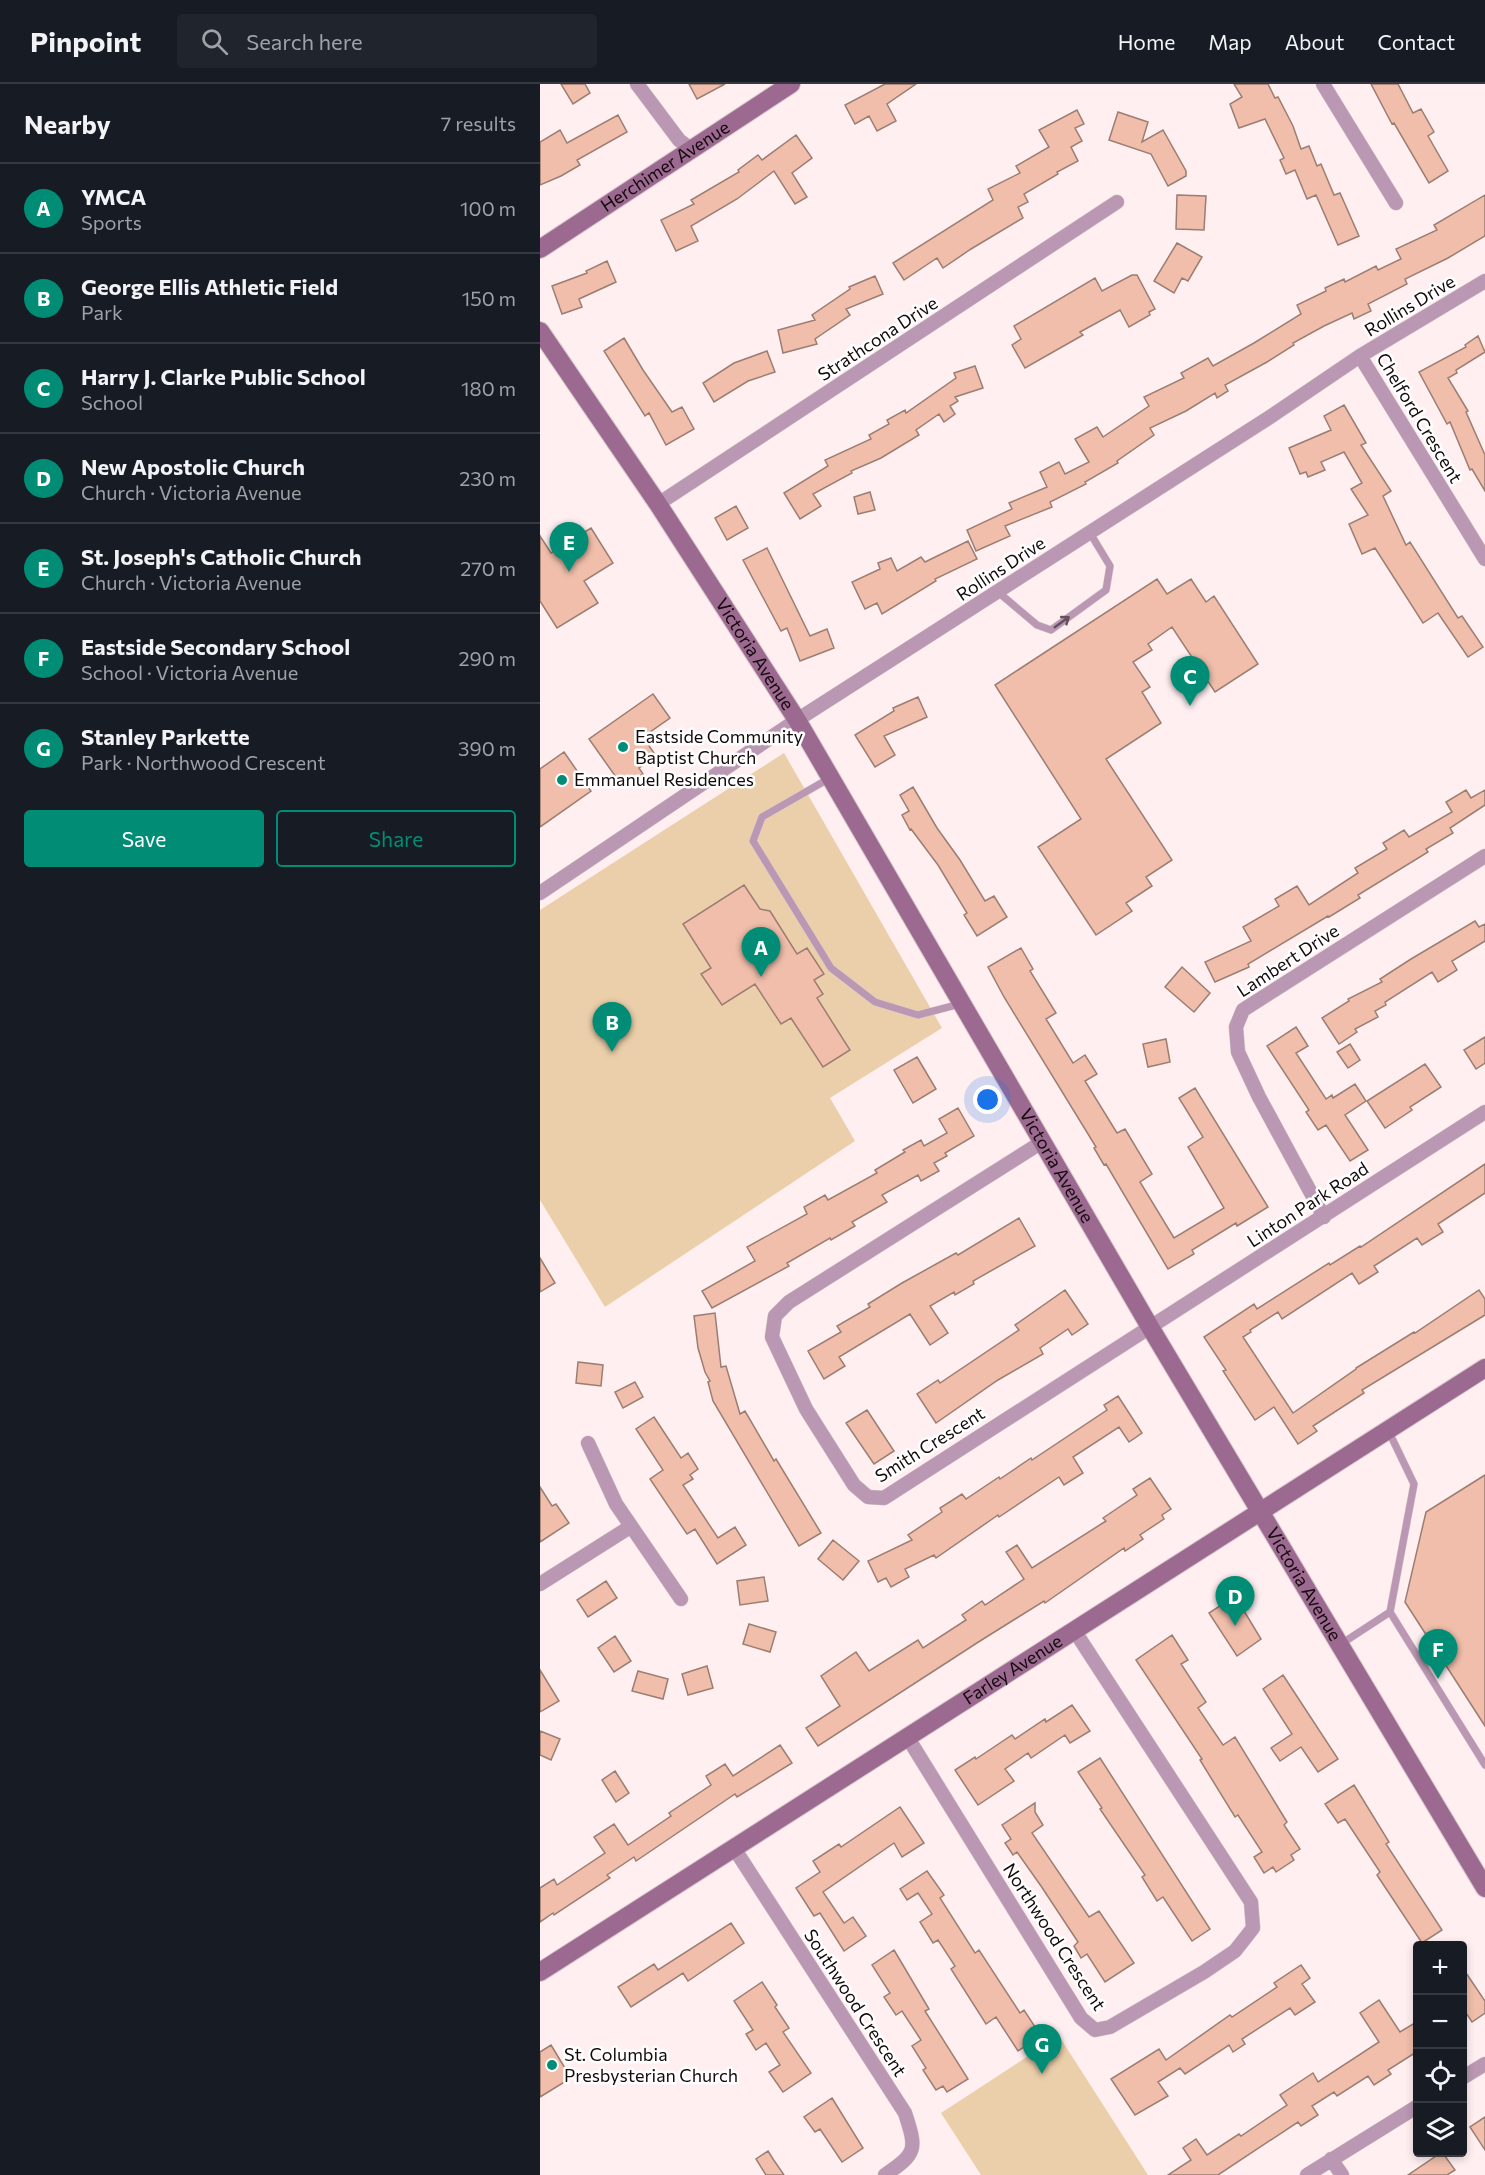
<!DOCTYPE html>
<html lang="en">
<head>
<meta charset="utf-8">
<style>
	:root { --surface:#171b24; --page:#20242c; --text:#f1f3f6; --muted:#9ea1a6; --line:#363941; --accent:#018d75 }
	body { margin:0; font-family:Commissioner,sans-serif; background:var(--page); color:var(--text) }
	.controls { position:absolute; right:18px; bottom:18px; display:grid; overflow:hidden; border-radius:6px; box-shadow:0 3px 9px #0003 }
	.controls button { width:54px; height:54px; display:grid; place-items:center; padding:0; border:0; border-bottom:2px solid var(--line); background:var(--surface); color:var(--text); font:30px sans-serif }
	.you { position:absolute; left:448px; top:1016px; width:21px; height:21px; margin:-15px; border:4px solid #fff; border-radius:50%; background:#1a73e8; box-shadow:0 0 0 9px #1a73e833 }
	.badge { display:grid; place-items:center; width:39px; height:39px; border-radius:50%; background:var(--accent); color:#fff; font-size:20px; font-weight:700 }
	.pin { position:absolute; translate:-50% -50px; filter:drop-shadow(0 2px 3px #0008) }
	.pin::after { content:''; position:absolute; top:32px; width:21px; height:18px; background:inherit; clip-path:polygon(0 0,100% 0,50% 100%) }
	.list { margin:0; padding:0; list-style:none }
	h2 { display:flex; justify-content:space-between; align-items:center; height:78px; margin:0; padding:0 24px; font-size:26px }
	h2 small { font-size:20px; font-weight:400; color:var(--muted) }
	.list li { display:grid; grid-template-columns:39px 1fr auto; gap:18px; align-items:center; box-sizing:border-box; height:90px; padding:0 24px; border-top:2px solid var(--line) }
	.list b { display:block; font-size:22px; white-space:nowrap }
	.list p { margin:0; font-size:20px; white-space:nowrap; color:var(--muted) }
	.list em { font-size:20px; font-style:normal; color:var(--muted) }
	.actions { display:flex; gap:12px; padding:18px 24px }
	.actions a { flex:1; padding:14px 0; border:2px solid var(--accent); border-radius:6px; text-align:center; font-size:21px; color:var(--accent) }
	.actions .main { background:var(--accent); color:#fff }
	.icon { flex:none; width:33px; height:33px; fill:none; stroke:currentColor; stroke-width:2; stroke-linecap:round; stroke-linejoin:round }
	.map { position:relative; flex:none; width:945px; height:2091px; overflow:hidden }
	header { display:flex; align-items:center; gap:36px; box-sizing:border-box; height:84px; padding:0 30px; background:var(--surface); border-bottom:2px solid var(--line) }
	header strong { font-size:28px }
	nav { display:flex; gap:33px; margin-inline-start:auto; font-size:21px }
	.search { width:420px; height:54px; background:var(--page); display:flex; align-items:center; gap:15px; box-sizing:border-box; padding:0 21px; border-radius:6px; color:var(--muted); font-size:22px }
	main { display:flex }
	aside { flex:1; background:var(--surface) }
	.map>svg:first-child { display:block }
	.green { fill:#ebcfaa }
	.building { fill:#f0beab; stroke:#9c7d72; stroke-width:1.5 }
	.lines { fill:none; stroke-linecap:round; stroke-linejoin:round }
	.lane-casing { stroke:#d9cacc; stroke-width:8 }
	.street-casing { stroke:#d9cacc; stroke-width:15 }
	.secondary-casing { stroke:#d9cacc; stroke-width:20 }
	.lane { stroke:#ba97b2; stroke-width:7 }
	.street { stroke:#ba97b2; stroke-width:14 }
	.secondary { stroke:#9c6a91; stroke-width:18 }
	.oneway { stroke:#67505e }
	.poi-dot { fill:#018d75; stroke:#fff; stroke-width:2 }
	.labels { text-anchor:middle; stroke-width:5; stroke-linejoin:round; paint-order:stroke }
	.street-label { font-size:18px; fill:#14090b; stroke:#fff }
	.poi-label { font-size:18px; fill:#14090b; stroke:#fff; text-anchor:start }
</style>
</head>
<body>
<header>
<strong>Pinpoint</strong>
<div class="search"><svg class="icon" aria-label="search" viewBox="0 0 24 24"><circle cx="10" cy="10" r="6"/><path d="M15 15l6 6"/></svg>Search here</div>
<nav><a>Home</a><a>Map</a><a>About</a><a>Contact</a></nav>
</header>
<main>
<aside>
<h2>Nearby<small>7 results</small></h2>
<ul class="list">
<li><span class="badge">A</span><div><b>YMCA</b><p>Sports</p></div><em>100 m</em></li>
<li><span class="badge">B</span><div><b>George Ellis Athletic Field</b><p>Park</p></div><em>150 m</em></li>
<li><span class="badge">C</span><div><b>Harry J. Clarke Public School</b><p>School</p></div><em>180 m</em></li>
<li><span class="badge">D</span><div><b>New Apostolic Church</b><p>Church · Victoria Avenue</p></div><em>230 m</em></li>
<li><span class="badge">E</span><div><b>St. Joseph's Catholic Church</b><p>Church · Victoria Avenue</p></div><em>270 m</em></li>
<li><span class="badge">F</span><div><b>Eastside Secondary School</b><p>School · Victoria Avenue</p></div><em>290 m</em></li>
<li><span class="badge">G</span><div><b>Stanley Parkette</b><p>Park · Northwood Crescent</p></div><em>390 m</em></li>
</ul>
<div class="actions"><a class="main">Save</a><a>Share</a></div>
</aside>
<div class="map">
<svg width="945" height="2091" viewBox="0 0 945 2091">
	<rect width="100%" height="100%" fill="#ffeff1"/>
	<!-- green -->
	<path class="green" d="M244,669L402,944L290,1014L315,1057L65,1223L0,1116V826Z
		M519,1952L608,2091H441L401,2029Z"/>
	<!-- building -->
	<path class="building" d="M21,0H45L50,9L33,20Z
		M149,0H185L157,15Z
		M345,0H376L347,20L356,37L337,47L329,32L315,40L305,21Z
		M694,0H728L735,14L738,13L753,42L761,65L769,62L777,82L781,80L794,111L800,109L819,152L798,161L776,111L767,115L755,86L746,90L740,76L744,74L725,35L699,44L690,20L702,13Z
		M831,0H858L873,29L881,25L894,48L888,52L908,87L889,99L854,39L852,40Z
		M537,26L544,40L535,44L542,57L531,63L538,77L517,88L518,90L484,110L488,118L478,123L483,134L431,165L403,184L397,174L364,196L353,179L453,116L448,105L480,89L476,82L509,63L499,46Z
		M578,28L608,38L602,58L623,46L646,87V92L628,102L611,70L569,56Z
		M78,31L87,48L37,76L40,81L21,92L0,101V58L20,46L27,59Z
		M256,51L272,74L252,89L267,113L255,120L234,87L197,115L151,142L158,157L136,167L121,136L154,120L151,116L199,88L198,86L218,71L222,76Z
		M637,111L666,112L664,146L636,145Z
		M945,111V152L908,174L865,195L867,200L828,220L831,227L814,235L812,229L784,242L753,259L754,261L727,278L685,301L688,307L677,314L675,309L646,327L610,344L614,351L577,377L578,379L545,398L546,400L510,418L512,423L465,442L470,452L436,467L427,446L472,425L469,419L507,403L500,388L519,378L525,390L549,378L535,355L557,343L563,353L609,322L604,313L644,294L641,289L668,274L673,282L714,259L761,230L757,221L786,207L785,204L804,195L805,198L836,182L838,186L861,175L856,165L897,146L894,141Z
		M637,159L662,173L648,197L642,194L634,209L614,197Z
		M67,177L76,198L39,215L42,223L22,230L12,202L47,189L46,187Z
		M592,191H597L615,225L609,228L610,231L589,243L580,226L540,248L543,251L485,284L472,261L481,255L474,242L555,194L562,207Z
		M335,192L343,210L306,225L310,231L275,255L277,260L243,269L238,246L275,236L272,231L310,205L309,203Z
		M938,252L945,268L916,286L917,289L908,294L928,327L926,328L945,371V407L932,385L930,386L910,338L907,340L879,288L926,263L925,261Z
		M84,254L103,286L132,328L142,323L154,345L126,361L109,329L105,332L64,267Z
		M227,267L235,288L208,297L174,318L163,299L194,279Z
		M435,282L443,304L415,313L418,317L410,322L415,330L404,338L399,330L376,346L379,351L341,374L311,387L312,389L273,410L281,422L260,435L244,409L288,382L285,376L331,355L329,351L349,340L347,336L365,326L366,329L416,294L414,289Z
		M804,321L826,359L821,361L851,407L843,412L866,461L870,458L918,534L922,532L943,563L928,573L898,529L883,539L835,464L822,470L809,440L828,431L811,405L822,399L804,368L781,378L785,386L768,393L766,388L760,390L749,364L791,346L784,332Z
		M330,408L335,426L318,430L314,413Z
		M196,422L208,444L187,456L175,434Z
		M51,444L73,479L44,497L58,519L17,544L0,517V452L11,469Z
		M428,457L437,475L395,495L396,497L342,530L337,519L325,525L312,498L340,485L338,479L351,474L357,487L381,473L385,478Z
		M227,464L270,552L287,545L294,564L260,577L247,544L241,547L203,476Z
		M617,495L627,510L651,495L666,518L674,512L718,580L675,608L632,543L608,560L612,566L593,578L610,603L602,608L621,639L566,675L632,776L606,793L612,802L586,819L592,827L556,851L498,763L541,735L455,601Z
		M113,610L130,634L103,653L116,672L99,684L103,690L83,703L49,655Z
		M378,613L387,633L344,652L355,671L335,683L315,651L354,627L353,624Z
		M24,668L51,707L0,743V685Z
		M373,703L397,744L420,776L445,817L454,812L467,833L437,852L424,831L427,829L398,781L371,745L370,746L362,731L369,727L360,711Z
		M926,706L931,714L945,706V721L910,744L913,749L886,765L888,768L818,811L820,814L789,833L788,832L708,880L709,883L675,898L665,878L711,857L703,843L739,822L735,815L757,802L769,821L818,789L815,784L847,765L843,759L864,746L869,753L912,728L906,718Z
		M204,801L220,825L230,827L257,870L267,864L284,890L274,896L283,910L277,914L310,966L283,983L251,934L241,940L215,900L182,921L161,890L171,884L143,840Z
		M935,837L939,843L945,840V857L912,877L917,886L898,898L892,888L845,918L846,921L835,927L838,933L815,945L817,948L799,960L782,934L809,917L808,915L842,898L840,895L871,875Z
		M481,864L493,885L490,887L516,929L506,935L533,979L545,971L557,990L545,997L577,1049L585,1045L612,1090L600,1098L634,1154L684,1124L648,1063L663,1053L639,1014L655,1004L728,1123L697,1142L696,1139L652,1166L654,1170L628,1185L566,1080L564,1081L554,1064L556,1063L464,913L448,883Z
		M642,883L670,909L654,928L625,903Z
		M756,943L768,962L756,969L786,1015L792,1011L793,1014L815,1000L826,1017L805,1031L828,1066L810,1077L786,1041L778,1046L766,1028L769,1026L727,962Z
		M945,953V979L936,985L924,966Z
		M626,955L630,978L608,983L603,960Z
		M810,960L820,976L808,984L797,968Z
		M377,973L396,1005L373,1019L354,986Z
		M885,980L901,1003L870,1023L872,1026L845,1044L827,1017Z
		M418,1024L434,1052L405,1069L407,1072L394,1079L399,1087L381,1097L378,1091L342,1111L347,1118L312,1138L315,1142L291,1156L290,1154L247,1179L249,1182L172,1224L162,1207L215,1177L207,1163L267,1130L264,1123L285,1111L288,1116L337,1089L335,1086L365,1068L363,1066L381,1056L384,1062L407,1049L399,1035Z
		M945,1080V1109L898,1140L903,1148L882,1161L877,1154L834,1182L838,1188L819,1200L812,1189L742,1235L738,1228L710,1246L711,1248L703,1253L753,1329L816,1285V1284L874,1248L875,1249L939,1206L945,1215V1231L822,1306L824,1309L773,1342L777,1347L758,1360L734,1323L715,1336L683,1287L686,1286L664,1253L714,1220L717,1225L789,1179L790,1181L820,1162L821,1163Z
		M479,1134L495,1162L433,1197L434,1200L415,1211L414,1208L390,1222L408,1249L390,1261L370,1230L299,1273L305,1282L284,1295L268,1267L301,1248L297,1242L330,1223L328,1220L362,1199L416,1169L418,1171Z
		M0,1174L15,1199L0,1208Z
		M525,1206L548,1240L532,1251L528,1245L500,1264L503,1270L458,1296L396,1339L377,1310L398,1296L400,1299L479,1246L475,1241Z
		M175,1229L181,1283L186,1282L200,1330L205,1327L234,1377L236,1375L281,1449L259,1462L173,1317L168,1298L170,1297L165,1288L158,1264L154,1232Z
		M38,1278L63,1281L61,1302L36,1299Z
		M95,1298L103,1313L83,1324L75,1308Z
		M578,1312L602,1349L589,1358L579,1343L533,1373L543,1389L524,1401L519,1393L459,1433L458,1431L396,1474L394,1471L365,1485L369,1493L351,1503L346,1494L338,1498L328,1477L372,1456L368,1451L402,1428L400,1424L422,1410L426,1415L459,1393L460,1395L491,1374L492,1376L567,1326L564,1321Z
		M327,1326L354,1367L334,1380L306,1339Z
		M114,1333L141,1374L148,1369L158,1385L150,1391L153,1395L143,1401L178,1454L195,1443L206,1461L177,1480L155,1445L147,1450L110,1395L123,1386L96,1345Z
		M945,1391V1642L865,1518L886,1428Z
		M610,1394L631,1425L622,1431L624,1435L600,1451L603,1455L585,1467L584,1464L505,1519L504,1517L440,1557L278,1662L266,1644L300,1622L281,1592L316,1568L329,1587L378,1556L383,1564L426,1536L422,1531L442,1517L445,1521L484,1495L466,1468L477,1461L492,1484L566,1437L563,1434L597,1411L593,1405Z
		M0,1403L12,1422L16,1420L29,1439L0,1458Z
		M293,1456L319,1477L303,1496L278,1475Z
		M224,1493L228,1517L200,1521L197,1497Z
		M66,1497L77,1514L48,1533L37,1516Z
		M695,1512L721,1555L697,1572L669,1529Z
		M209,1540L236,1548L230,1568L203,1560Z
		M632,1551L648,1576L641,1580L666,1618L658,1624L683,1661L695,1653L747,1738L744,1741L760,1765L751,1771L754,1776L736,1788L733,1783L724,1789L714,1773L722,1768L698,1731L695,1733L660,1676L662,1675L596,1576Z
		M75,1552L91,1577L74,1588L58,1564Z
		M167,1582L173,1604L148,1611L142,1590Z
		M0,1586L19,1617L0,1628Z
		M98,1587L128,1595L123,1615L92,1607Z
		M743,1591L798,1675L778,1688L761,1663L740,1677L731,1664L752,1650L723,1605Z
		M532,1621L550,1647L530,1659L525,1651L491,1674L488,1669L465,1685L474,1697L438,1721L415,1686L435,1673L436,1675L472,1651L475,1655L505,1635L506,1638Z
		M0,1647L20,1655L11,1676L0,1671Z
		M240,1661L252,1679L197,1713L195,1710L96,1777L94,1773L67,1791L70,1794L14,1831L13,1829L0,1838V1804L14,1795L17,1801L65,1769L54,1753L74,1740L88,1761L131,1732L129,1729L171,1701L166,1692L185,1680L193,1692Z
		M560,1674L670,1845L652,1857L623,1813L617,1817L602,1793L605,1791L560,1725L562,1724L538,1688Z
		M75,1687L89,1709L76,1718L62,1696Z
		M814,1701L849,1758L846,1760L902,1846L882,1859L837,1791L840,1788L805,1735L798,1739L785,1720Z
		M495,1719V1728L503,1741L492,1749L549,1833L559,1827L594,1879L565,1898L547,1870L541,1874L534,1862L538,1858L501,1802L477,1768L473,1771L465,1759L471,1755L462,1741Z
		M360,1723L384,1759L362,1773L354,1759L283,1808L304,1839L313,1833L326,1852L304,1867L280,1829L274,1832L256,1804L280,1788L273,1777L299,1760L301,1763Z
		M387,1787L404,1811L400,1814L435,1869L439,1866L480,1929L484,1926L501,1952L478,1967L456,1933L446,1940L411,1885L415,1882L398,1856L393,1859L380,1838L392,1830L378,1809L367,1816L360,1805Z
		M191,1839L204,1859L148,1897L143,1889L91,1923L78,1903L114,1880L118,1886Z
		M354,1866L389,1925L385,1927L428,1995L407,2008L403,2002L396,2006L383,1986L386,1984L372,1962L381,1956L362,1927L356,1931L344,1913L350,1909L332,1881Z
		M761,1881L770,1894L762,1900L775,1918L755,1931L750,1924L702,1955L705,1960L693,1968L689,1961L645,1990L640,1984L618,1998L628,2012L595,2031L571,1995L619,1965L626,1976L690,1931L692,1933L737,1903L734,1899Z
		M922,1883L945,1917V1929L932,1938L922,1923Z
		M222,1898L237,1921L235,1923L249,1944L243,1948L271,1989L243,2008L229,1988L240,1981L226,1959L216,1966L206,1950L213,1946L194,1917Z
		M839,1916L860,1948L878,1937V1967L848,1986L851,1990L834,2001L828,1992L797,2012L794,2008L772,2022L778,2031L761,2042L758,2038L678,2091H628L651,2076L643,2064L656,2055L667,2071L699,2050L701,2052L747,2021L740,2011L773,1989L778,1998L839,1958L820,1929Z
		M11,1961L31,1994L0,2013V1968Z
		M292,2014L323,2064L302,2078L280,2045L275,2048L264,2033Z
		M945,2033V2066L930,2043Z
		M228,2067L233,2075L244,2091H226L216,2075Z
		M902,2068L915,2086L907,2091H868Z"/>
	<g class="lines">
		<!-- lane casing -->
		<g class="lane-casing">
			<path id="lane" d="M458,508L497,541L511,546L566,506L570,482L550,449
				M290,694L222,733L213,757L291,884L335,918L378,931L420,920
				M850,1528L945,1681
				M801,1560L850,1528L874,1400L849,1348"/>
		</g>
		<!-- street casing -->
		<g class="street-casing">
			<path id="street" d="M97,0L139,56L152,66
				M783,0L856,119
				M820,272L945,475
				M118,420L577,118
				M0,809L257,636L730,333L820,272L945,197
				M502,1058L249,1218L235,1232L232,1253L266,1325L314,1401L328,1413L344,1414L945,1028
				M784,1133L719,1013L698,968L696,943L703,926L945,772
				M48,1359L76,1420L141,1515
				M0,1500L90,1443
				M368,1654L541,1934L555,1946L570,1943L664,1888L695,1867L713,1844L711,1818L534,1546
				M194,1764L365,2029C377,2066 377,2069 345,2091
				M922,1994L945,1980
				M791,2075L802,2091
				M767,2091L878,2022"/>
		</g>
		<!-- secondary casing -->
		<g class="secondary-casing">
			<g id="secondary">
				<path id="s1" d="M0,165L251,0"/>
				<path id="s2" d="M0,247L118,420L257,636L610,1243L945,1804"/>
				<path id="s3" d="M0,1888L945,1284"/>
			</g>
		</g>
		<!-- lane -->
		<use href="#lane" class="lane"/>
		<!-- street -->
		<use href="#street" class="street"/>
		<!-- secondary -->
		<use href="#secondary" class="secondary"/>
	</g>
	<!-- one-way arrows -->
	<defs><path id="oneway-shaft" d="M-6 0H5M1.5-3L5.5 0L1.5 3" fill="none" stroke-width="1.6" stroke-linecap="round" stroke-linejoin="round" transform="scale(1.5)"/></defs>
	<use class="oneway" href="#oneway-shaft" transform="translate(522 538) rotate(-36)"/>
	<!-- markers -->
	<g class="poi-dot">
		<circle cx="83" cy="663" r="6"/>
		<circle cx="22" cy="696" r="6"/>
		<circle cx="12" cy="1981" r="6"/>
	</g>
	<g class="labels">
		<!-- street labels -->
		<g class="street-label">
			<text dy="6" stroke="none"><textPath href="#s1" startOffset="150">Herchimer Avenue</textPath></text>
			<text transform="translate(870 222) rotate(-31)" y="6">Rollins Drive</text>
			<text transform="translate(338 255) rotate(-33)" y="6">Strathcona Drive</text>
			<text transform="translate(879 334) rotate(59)" y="6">Chelford Crescent</text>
			<text transform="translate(461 485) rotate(-33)" y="6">Rollins Drive</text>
			<text dy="6" stroke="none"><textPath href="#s2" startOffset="388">Victoria Avenue</textPath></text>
			<text transform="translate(748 877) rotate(-33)" y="6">Lambert Drive</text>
			<text dy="6" stroke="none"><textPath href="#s2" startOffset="982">Victoria Avenue</textPath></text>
			<text transform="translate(768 1121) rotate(-33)" y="6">Linton Park Road</text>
			<text transform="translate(390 1361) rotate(-32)" y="6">Smith Crescent</text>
			<text dy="6" stroke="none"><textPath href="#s2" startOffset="1468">Victoria Avenue</textPath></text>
			<text dy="6" stroke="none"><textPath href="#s3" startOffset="561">Farley Avenue</textPath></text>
			<text transform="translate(514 1853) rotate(57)" y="6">Northwood Crescent</text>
			<text transform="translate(315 1919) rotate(57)" y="6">Southwood Crescent</text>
		</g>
		<!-- poi labels -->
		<g class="poi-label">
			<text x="95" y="659">Eastside Community<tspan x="95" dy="21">Baptist Church</tspan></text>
			<text x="34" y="702">Emmanuel Residences</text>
			<text x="24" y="1977">St. Columbia<tspan x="24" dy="21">Presbysterian Church</tspan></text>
		</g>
	</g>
</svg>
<div class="controls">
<button>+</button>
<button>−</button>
<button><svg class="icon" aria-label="locate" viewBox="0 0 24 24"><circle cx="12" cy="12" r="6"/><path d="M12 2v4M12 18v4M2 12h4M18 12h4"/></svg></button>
<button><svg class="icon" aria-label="layers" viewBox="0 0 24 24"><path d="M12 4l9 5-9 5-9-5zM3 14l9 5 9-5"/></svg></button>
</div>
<div class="you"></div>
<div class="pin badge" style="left:221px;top:893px">A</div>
<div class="pin badge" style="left:72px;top:968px">B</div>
<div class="pin badge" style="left:650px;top:622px">C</div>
<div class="pin badge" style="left:695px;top:1542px">D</div>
<div class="pin badge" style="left:29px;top:488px">E</div>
<div class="pin badge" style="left:898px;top:1595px">F</div>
<div class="pin badge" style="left:502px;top:1990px">G</div>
</div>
</main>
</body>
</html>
